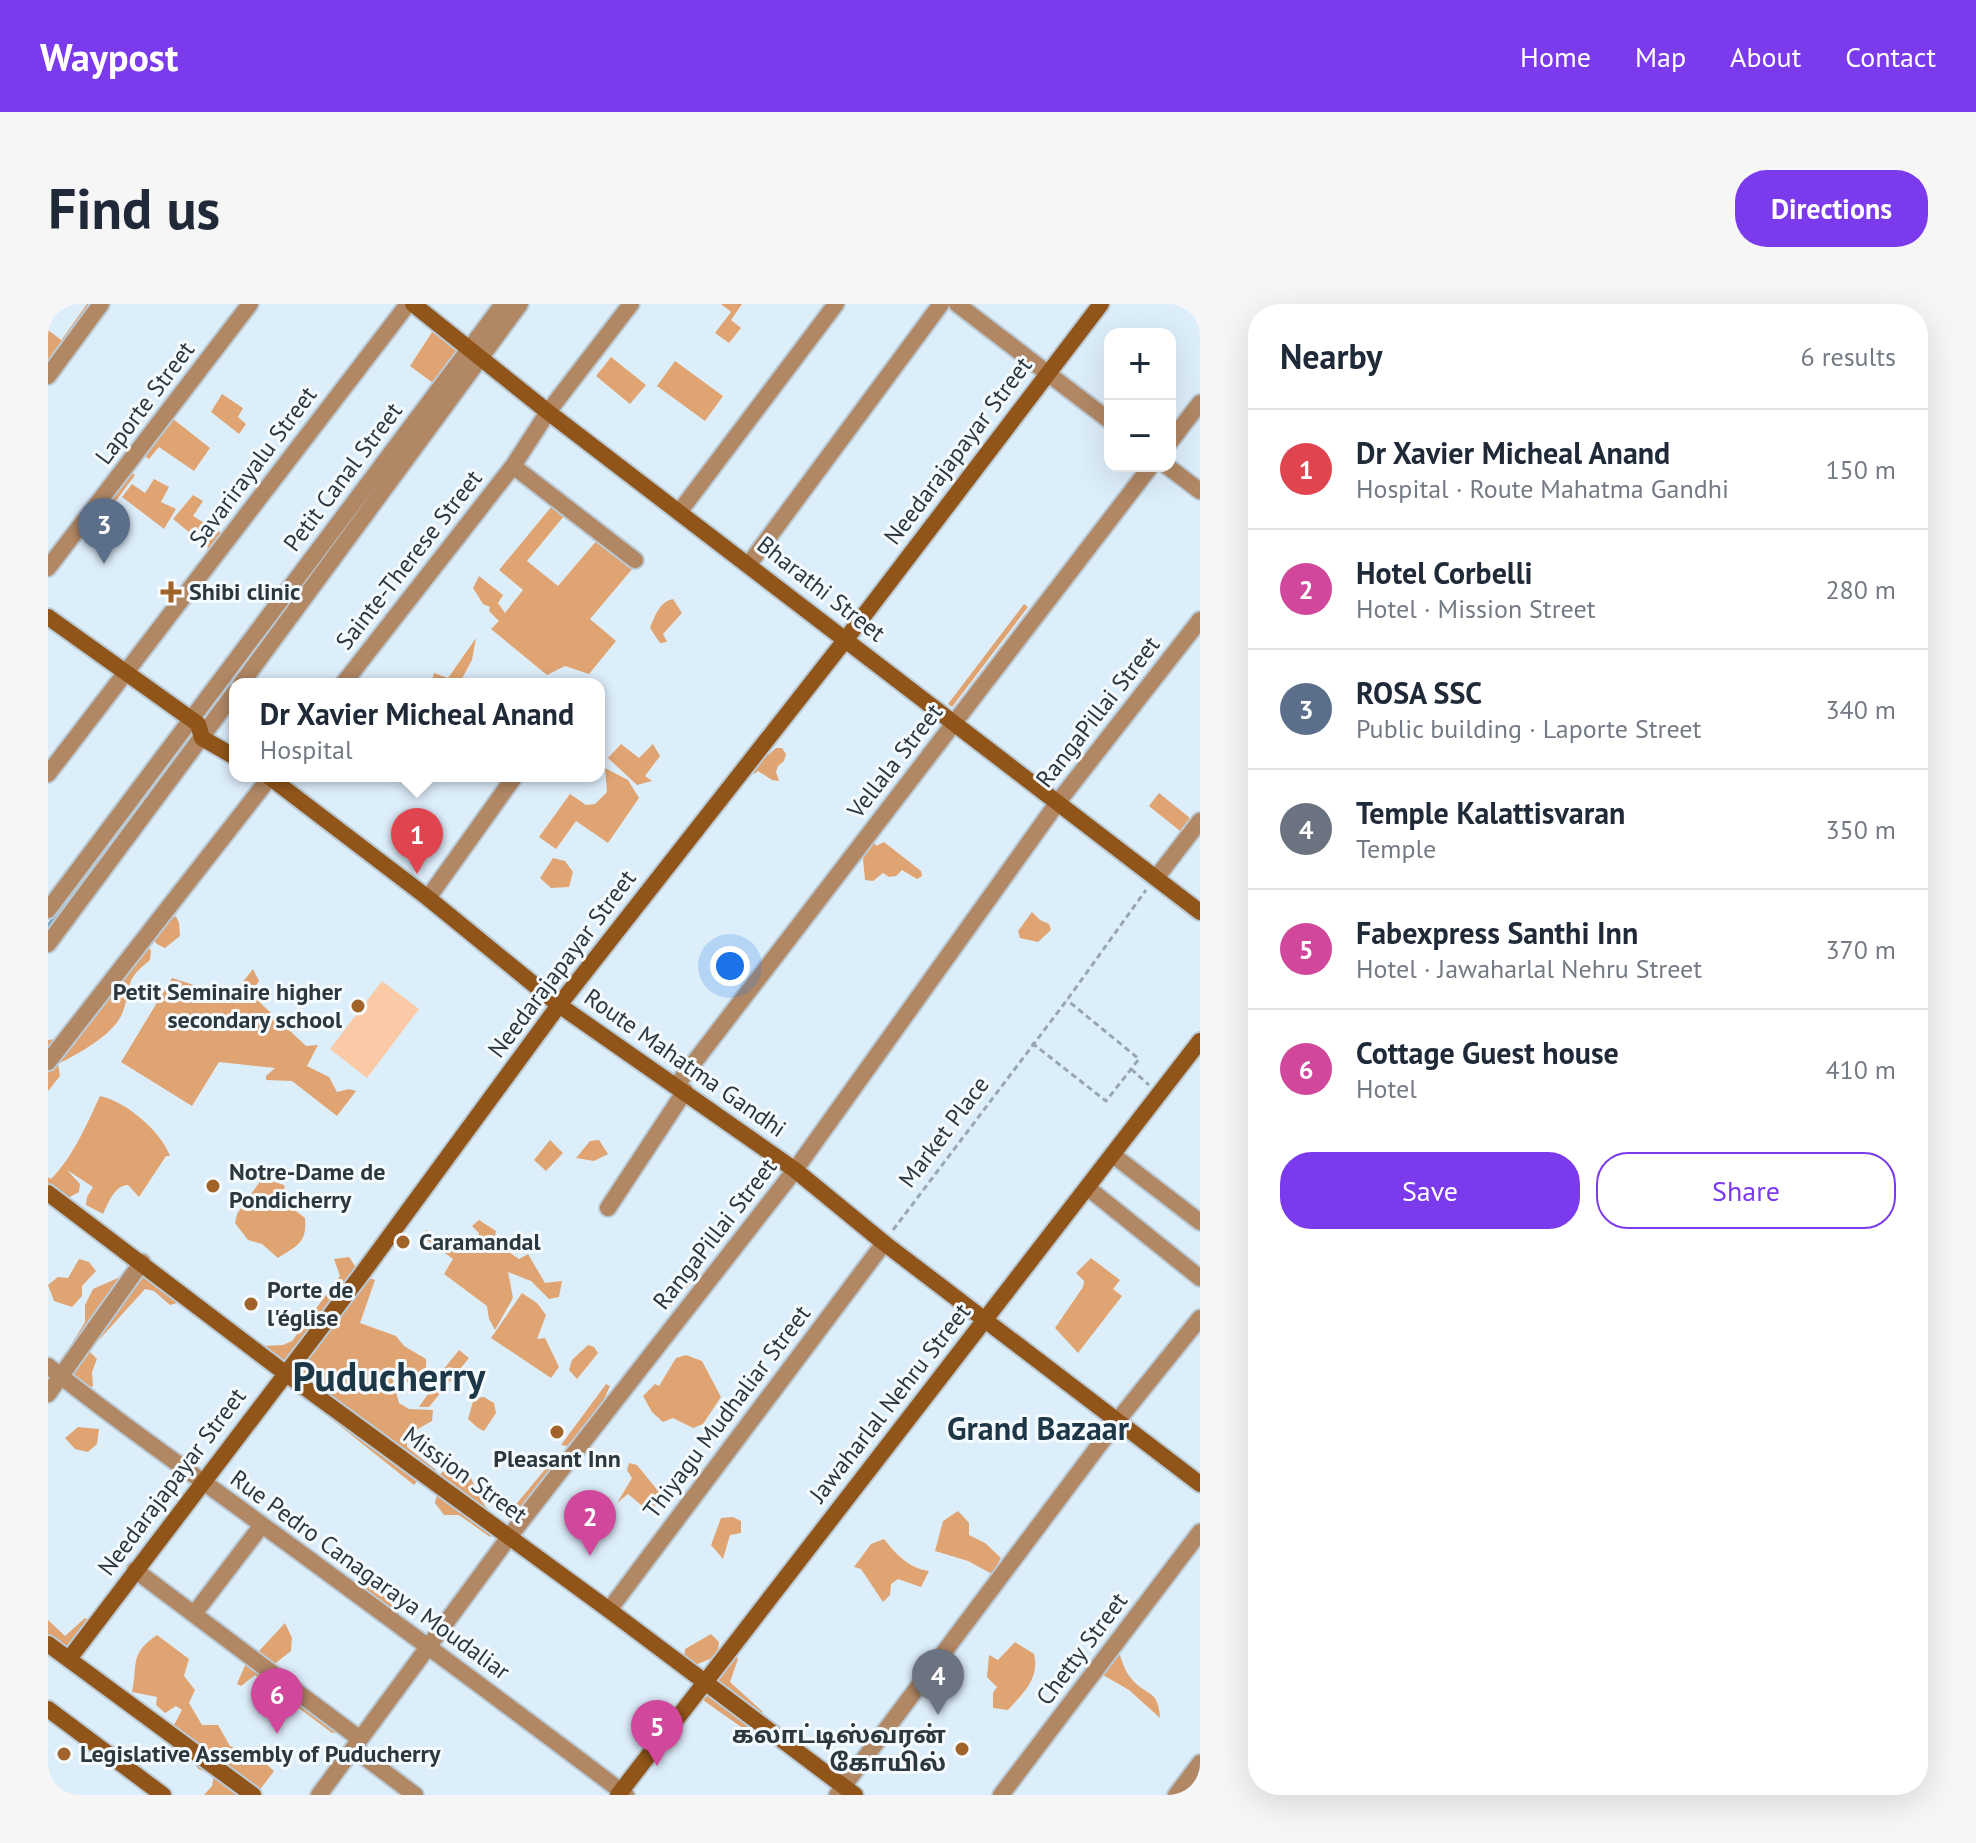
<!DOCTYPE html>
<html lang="en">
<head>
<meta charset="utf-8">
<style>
	:root { --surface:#fff; --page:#f6f6f7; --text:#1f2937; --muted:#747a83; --line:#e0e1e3; --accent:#7c3aed }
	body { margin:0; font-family:"PT Sans","Noto Sans Tamil",sans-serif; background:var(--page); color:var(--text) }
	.controls { position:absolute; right:24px; top:24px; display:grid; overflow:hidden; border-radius:16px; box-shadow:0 8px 32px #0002 }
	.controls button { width:72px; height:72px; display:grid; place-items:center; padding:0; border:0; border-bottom:2px solid var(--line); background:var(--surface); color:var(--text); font:40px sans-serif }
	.you { position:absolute; left:682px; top:662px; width:28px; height:28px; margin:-20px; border:6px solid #fff; border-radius:50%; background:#1a73e8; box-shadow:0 0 0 12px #1a73e833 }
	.badge { display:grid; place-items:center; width:52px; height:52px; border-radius:50%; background:var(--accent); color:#fff; font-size:26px; font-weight:700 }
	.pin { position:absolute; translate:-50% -66px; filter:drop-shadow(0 2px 4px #0008) }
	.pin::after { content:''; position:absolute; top:42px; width:28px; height:24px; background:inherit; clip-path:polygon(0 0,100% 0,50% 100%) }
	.popup { position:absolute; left:181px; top:374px; width:376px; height:104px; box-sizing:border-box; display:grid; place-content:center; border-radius:16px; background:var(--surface); filter:drop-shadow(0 2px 6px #0005); font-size:26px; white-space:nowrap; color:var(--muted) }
	.popup b { font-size:30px; color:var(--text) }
	.popup::after { content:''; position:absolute; left:50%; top:100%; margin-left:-16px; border:16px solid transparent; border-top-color:var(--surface) }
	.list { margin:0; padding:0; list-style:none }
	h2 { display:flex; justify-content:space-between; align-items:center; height:104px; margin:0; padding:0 32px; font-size:34px }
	h2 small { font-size:26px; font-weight:400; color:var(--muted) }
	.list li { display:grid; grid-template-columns:52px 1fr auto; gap:24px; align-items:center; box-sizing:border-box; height:120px; padding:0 32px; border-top:2px solid var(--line) }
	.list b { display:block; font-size:30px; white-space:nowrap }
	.list p { margin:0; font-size:26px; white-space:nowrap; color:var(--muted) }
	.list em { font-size:26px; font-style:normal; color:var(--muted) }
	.actions { display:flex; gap:16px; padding:24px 32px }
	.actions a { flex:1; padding:18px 0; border:2px solid var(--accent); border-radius:32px; text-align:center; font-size:28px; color:var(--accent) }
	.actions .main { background:var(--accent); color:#fff }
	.map { position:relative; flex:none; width:1152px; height:1491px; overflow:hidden; border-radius:32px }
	header { display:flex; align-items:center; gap:48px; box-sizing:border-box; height:112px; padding:0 40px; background:var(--accent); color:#fff }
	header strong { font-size:38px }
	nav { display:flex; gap:44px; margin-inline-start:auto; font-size:28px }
	.intro { display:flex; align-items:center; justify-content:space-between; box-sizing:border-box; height:192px; padding:0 48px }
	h1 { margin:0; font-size:56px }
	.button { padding:20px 36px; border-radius:32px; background:var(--accent); color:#fff; font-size:28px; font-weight:700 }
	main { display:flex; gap:48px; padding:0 48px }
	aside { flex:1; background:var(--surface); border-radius:32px; box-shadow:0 8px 32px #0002 }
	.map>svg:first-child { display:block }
	.green { fill:#f9caa5 }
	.forest { fill:#e0a472 }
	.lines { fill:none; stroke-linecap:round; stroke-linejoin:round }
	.stream { stroke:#7ea9c5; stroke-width:4 }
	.street-casing { stroke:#bacad5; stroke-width:20 }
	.secondary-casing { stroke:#bacad5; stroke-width:20 }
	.path { stroke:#97a6b1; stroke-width:3; stroke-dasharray:6 4; stroke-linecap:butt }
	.street { stroke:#b18764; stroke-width:16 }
	.secondary { stroke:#915519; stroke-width:16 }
	.poi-dot { fill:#a16329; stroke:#f4fafe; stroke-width:3 }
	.labels { text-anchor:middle; stroke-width:6; stroke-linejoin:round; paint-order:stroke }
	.street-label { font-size:24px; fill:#2c383f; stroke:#f4fafe }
	.poi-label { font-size:24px; font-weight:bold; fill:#2c383f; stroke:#f4fafe; text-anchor:start }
	.district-label { font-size:32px; font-weight:bold; fill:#1e3747; stroke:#f4fafe }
	.town-label { font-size:40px; font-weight:bold; fill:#1e3747; stroke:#f4fafe }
</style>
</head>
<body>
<header>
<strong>Waypost</strong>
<nav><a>Home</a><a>Map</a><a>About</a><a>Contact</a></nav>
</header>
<div class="intro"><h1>Find us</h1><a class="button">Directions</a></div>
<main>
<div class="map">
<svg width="1152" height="1491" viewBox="0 0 1152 1491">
	<rect width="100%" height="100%" fill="#ddeefb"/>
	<!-- green -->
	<path class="green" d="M334,677L371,705L319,774L282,745Z"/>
	<!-- forest -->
	<path class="forest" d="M39,0H51L0,66V26L16,38L14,35Z
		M673,0H694L683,16L693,24L681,39L667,29L683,8Z
		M388,22L418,45L389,82L362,62Z
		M563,53L598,81L582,100L548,72Z
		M627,57L675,92L657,117L609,82Z
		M174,90L195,104L190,113L198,120L191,130L163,108Z
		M120,111L162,144L146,167L111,143L101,155L92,149Z
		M79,166L87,171L39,236L30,230Z
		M106,175L121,183L113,198L128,205L116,225L74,193L84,180L97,189Z
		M145,191L155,197L145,212L175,230L164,247L125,215Z
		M504,202L516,212L479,257L510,282L550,235L585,264L542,315L568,337L541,370L517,362L499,371L443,325L451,317L441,307L442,303L435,300L425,284L431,272L455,291L450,299L457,309L475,286L451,266Z
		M625,295L634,309L615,330L619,338L612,339L602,324C607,312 611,298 625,295Z
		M976,300L980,303L904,403L900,400Z
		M428,334L424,356L411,380H389L384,376L386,369L400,374Z
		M573,440L591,454L605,440L612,452L597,472L604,477L589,481L560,454Z
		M728,444H734L738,450L736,457L730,462L728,468L731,477L724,476L710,467L706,470L704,467L716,451H720Z
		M557,464L580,476L591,494L560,539L528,517L508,545L491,533L522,490L538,501L547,500L559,488Z
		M1111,489L1142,514L1132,527L1101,502Z
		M826,536L828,542L836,538L873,567L874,572L869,575L854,566L848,572L841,573L835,569L825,577L817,576L815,555Z
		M505,554L517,557L525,568L521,583L503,584L492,574Z
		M984,608L992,616L1001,620L1003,626L990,638L972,634L970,627Z
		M128,612L131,619L132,632L117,644C106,639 103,636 104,624Z
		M94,641L103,646L102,656C74,678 85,682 74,710C65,731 30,750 10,760L12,772L0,787V736L8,735Z
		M205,665L211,677L201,691L205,692L258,742L270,741L259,762L281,773L289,788L301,785L308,787L289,812L244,777L218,776V772L227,764L171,758L144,802L73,758L124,674L152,683L190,684Z
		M52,792C77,797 113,827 122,852H118L91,893L80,881C66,882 61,898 55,910L38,901L39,893L45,883L19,866L32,880L31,888L20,894L0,891V873L3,875C26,851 38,822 52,792Z
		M502,836L515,849L498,867L486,856Z
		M551,836L560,850L546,857L528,854L542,837Z
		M217,875L236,881L240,901L257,914C259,939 250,941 230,954L214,940L200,936L187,919L189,910L213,876Z
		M431,916L448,927L446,938L471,955L480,950L497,979L514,977L511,993L501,995L483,977L460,968L465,994L447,1026L441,1015L439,1002L396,970L405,955L373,932L378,926L406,946L412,937L425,942L431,929L424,922Z
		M301,953L313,971L327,976L312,1019L348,1032L356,1042L378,1055V1071L362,1079L344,1073L351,1099L361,1105L385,1106L384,1117L359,1131V1143L388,1166L380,1176L374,1171L366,1181L267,1102L263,1095L241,1082L229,1092C223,1069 228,1064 215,1042L235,1041L244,1037L292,972L286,955Z
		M1043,954L1072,976L1065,985L1074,992L1030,1049L1007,1024L1035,983L1036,977L1028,969Z
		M31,955L41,958L48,967L34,982V992L24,1003L6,997L0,981L10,973L20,974Z
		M640,962L650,971L618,1007L615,1005L617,997Z
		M80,963L84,972L92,974L100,967L132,998L122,1001L106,987L97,985L41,1047L49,1055L44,1068L45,1082L35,1087L25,1078V1065L13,1057L37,1018V1001L45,985L72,973Z
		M474,989L489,999L498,1011L489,1035L497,1034L511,1063L503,1074L443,1034Z
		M540,1041L546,1043L550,1049L529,1075L521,1066L524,1056Z
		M411,1046L421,1054L381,1103H371L382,1087L381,1074L395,1066Z
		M638,1051L654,1057L673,1093L655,1120L645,1124L625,1114L615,1118L604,1108L595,1092L607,1080L611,1082L628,1054Z
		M558,1080L562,1082L551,1107L519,1142L513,1141Z
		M436,1093L446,1099L448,1109L436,1127L430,1124L420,1115L426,1094Z
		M30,1123L51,1125L49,1140L40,1148L27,1145L17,1134Z
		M508,1152C508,1168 473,1203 461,1217L457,1214Z
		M581,1159L589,1161L611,1188L605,1211L580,1190L569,1199L584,1174L579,1166Z
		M396,1166L419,1167C424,1176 428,1184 432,1193C438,1207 444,1204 449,1224L442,1233L411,1211H396L387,1199L390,1186L386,1178Z
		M910,1207L921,1219V1231L937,1239L953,1254L944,1270L920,1257L887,1247L895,1217Z
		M685,1213L693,1217V1229L682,1231L675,1255L663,1241L673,1214Z
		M836,1235C848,1250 860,1264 881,1267L873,1283L850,1275L843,1280L842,1291L835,1298L813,1265L806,1263L823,1240Z
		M328,1277L338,1282L349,1299L339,1306L310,1291Z
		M37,1314L45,1318L32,1340L13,1346L0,1337V1316L17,1332Z
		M237,1319L244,1334L243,1347L224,1362L293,1428L284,1429L207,1371L193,1382L189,1380L198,1359L165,1334L178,1324L210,1348Z
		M663,1330L671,1338L669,1352L645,1362L636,1353L637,1345Z
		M109,1331L141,1355L136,1372L147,1386L141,1399L154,1421H170L182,1442L208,1451L226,1467L208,1491H156L164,1482L166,1471L150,1465L126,1421L134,1406L128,1402L117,1409L108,1401L109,1393L84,1388C90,1360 81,1350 109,1331Z
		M967,1338L986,1350C992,1375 975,1389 960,1406L945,1404V1389L949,1383L939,1373L941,1351L950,1356Z
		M685,1348L690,1355L682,1378L715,1408L696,1425L652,1394Z
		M1071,1349C1074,1357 1077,1367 1082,1373C1096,1392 1111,1384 1112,1414L1081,1386L1055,1371L1022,1414L1016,1409L1041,1366Z"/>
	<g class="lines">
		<!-- stream -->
		<path class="stream" d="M152,418L290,233
			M0,622L147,425"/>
		<!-- street casing -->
		<g class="street-casing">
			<path id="street" d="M909,0L1062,117
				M0,72L53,0
				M1122,138L1152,99
				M465,162L587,256
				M1119,162L1152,187
				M632,207L788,0
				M701,260L893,0
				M0,264L202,0
				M193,380L472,0
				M295,380L465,162L500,108L583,0
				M0,470L360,0
				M1108,574L1152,517
				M380,594L467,472
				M0,606L455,0
				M0,640L187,388
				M0,758L223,472
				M628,782L1103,162
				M1065,851L1152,918
				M1040,884L1152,974
				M560,904L637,787
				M0,1062C63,1113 128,1158 194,1206C322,1300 451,1394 578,1491
				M0,1090L94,958
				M87,1266L312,1435
				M561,1306L836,939
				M146,1310L214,1221
				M306,1445L367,1491
				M271,1491L461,1233L747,866L1010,498L1152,316
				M789,1491L1070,1116L1152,1014
				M953,1491L1152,1228
				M1128,1491L1152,1459"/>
		</g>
		<!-- secondary casing -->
		<g class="secondary-casing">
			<path id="secondary" d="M365,0L500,108L1152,608
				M0,313L150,420L154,434L187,453
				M220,472L380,594L511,701L747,866L836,939L1152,1180
				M0,889L237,1069L561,1306L807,1491
				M0,1340L205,1491
				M21,1355L313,971L511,701L798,335L1053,0
				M0,1405L115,1491
				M570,1491L1152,737"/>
		</g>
		<!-- path -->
		<path class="path" d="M984,739L1058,797L1091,755L1019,696
			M1083,765L1101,781
			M845,926L1019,696L1098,586"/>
		<!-- street -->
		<use href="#street" class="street"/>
		<!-- secondary -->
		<use href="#secondary" class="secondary"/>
	</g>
	<!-- markers -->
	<g class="poi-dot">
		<path d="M119 276h8v8h8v8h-8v8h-8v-8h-8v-8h8z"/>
		<circle cx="310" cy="702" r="8"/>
		<circle cx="165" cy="882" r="8"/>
		<circle cx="355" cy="938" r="8"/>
		<circle cx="203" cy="1000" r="8"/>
		<circle cx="509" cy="1128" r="8"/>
		<circle cx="914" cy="1445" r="8"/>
		<circle cx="16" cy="1450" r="8"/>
	</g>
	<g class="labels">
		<!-- street labels -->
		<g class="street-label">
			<text transform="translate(97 99) rotate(-53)" y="8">Laporte Street</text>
			<text transform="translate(910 147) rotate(-53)" y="8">Needarajapayar Street</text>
			<text transform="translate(205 163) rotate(-53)" y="8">Savarirayalu Street</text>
			<text transform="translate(295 173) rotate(-53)" y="8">Petit Canal Street</text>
			<text transform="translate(361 256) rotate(-52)" y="8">Sainte-Therese Street</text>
			<text transform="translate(773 285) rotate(38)" y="8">Bharathi Street</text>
			<text transform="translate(1050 408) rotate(-52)" y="8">RangaPillai Street</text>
			<text transform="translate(847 457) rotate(-52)" y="8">Vellala Street</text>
			<text transform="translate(514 660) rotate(-53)" y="8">Needarajapayar Street</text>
			<text transform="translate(637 759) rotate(35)" y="8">Route Mahatma Gandhi</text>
			<text transform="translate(896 828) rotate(-53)" y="8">Market Place</text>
			<text transform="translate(667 930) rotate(-52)" y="8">RangaPillai Street</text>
			<text transform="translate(842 1099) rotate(-52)" y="8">Jawaharlal Nehru Street</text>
			<text transform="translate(679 1108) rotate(-53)" y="8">Thiyagu Mudhaliar Street</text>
			<text transform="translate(417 1171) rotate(36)" y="8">Mission Street</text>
			<text transform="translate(124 1178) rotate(-53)" y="8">Needarajapayar Street</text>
			<text transform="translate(322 1271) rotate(36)" y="8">Rue Pedro Canagaraya Moudaliar</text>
			<text transform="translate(1034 1345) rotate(-53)" y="8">Chetty Street</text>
		</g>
		<!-- poi labels -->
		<g class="poi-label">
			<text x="141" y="296">Shibi clinic</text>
			<text x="294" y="696" text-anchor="end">Petit Seminaire higher<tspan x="294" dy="28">secondary school</tspan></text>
			<text x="181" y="876">Notre-Dame de<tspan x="181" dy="28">Pondicherry</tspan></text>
			<text x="371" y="946">Caramandal</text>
			<text x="219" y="994">Porte de<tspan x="219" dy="28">l'église</tspan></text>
			<text x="509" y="1163" text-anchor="middle">Pleasant Inn</text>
			<text x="898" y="1439" text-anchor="end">கலாட்டிஸ்வரன்<tspan x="898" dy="28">கோயில்</tspan></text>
			<text x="32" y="1458">Legislative Assembly of Puducherry</text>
		</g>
		<!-- district labels -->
		<g class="district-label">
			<text x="990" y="1136">Grand Bazaar</text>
		</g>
		<!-- town labels -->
		<g class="town-label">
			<text x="341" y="1087">Puducherry</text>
		</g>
	</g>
</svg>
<div class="controls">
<button>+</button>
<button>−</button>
</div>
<div class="you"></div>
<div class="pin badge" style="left:369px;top:570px;background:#e0444e">1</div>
<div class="popup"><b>Dr Xavier Micheal Anand</b>Hospital</div>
<div class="pin badge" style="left:542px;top:1252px;background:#d1479c">2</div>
<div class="pin badge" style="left:56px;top:260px;background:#5c6f8a">3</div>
<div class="pin badge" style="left:890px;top:1411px;background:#6b7280">4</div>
<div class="pin badge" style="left:609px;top:1462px;background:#d1479c">5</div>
<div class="pin badge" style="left:229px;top:1430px;background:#d1479c">6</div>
</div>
<aside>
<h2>Nearby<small>6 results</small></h2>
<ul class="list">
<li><span class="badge" style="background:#e0444e">1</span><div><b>Dr Xavier Micheal Anand</b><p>Hospital · Route Mahatma Gandhi</p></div><em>150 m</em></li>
<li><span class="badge" style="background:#d1479c">2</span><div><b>Hotel Corbelli</b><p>Hotel · Mission Street</p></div><em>280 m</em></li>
<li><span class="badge" style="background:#5c6f8a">3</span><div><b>ROSA SSC</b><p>Public building · Laporte Street</p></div><em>340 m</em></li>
<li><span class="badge" style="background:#6b7280">4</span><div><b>Temple Kalattisvaran</b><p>Temple</p></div><em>350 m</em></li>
<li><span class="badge" style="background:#d1479c">5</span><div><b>Fabexpress Santhi Inn</b><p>Hotel · Jawaharlal Nehru Street</p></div><em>370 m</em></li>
<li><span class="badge" style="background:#d1479c">6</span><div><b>Cottage Guest house</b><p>Hotel</p></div><em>410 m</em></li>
</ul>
<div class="actions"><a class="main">Save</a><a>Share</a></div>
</aside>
</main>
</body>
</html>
